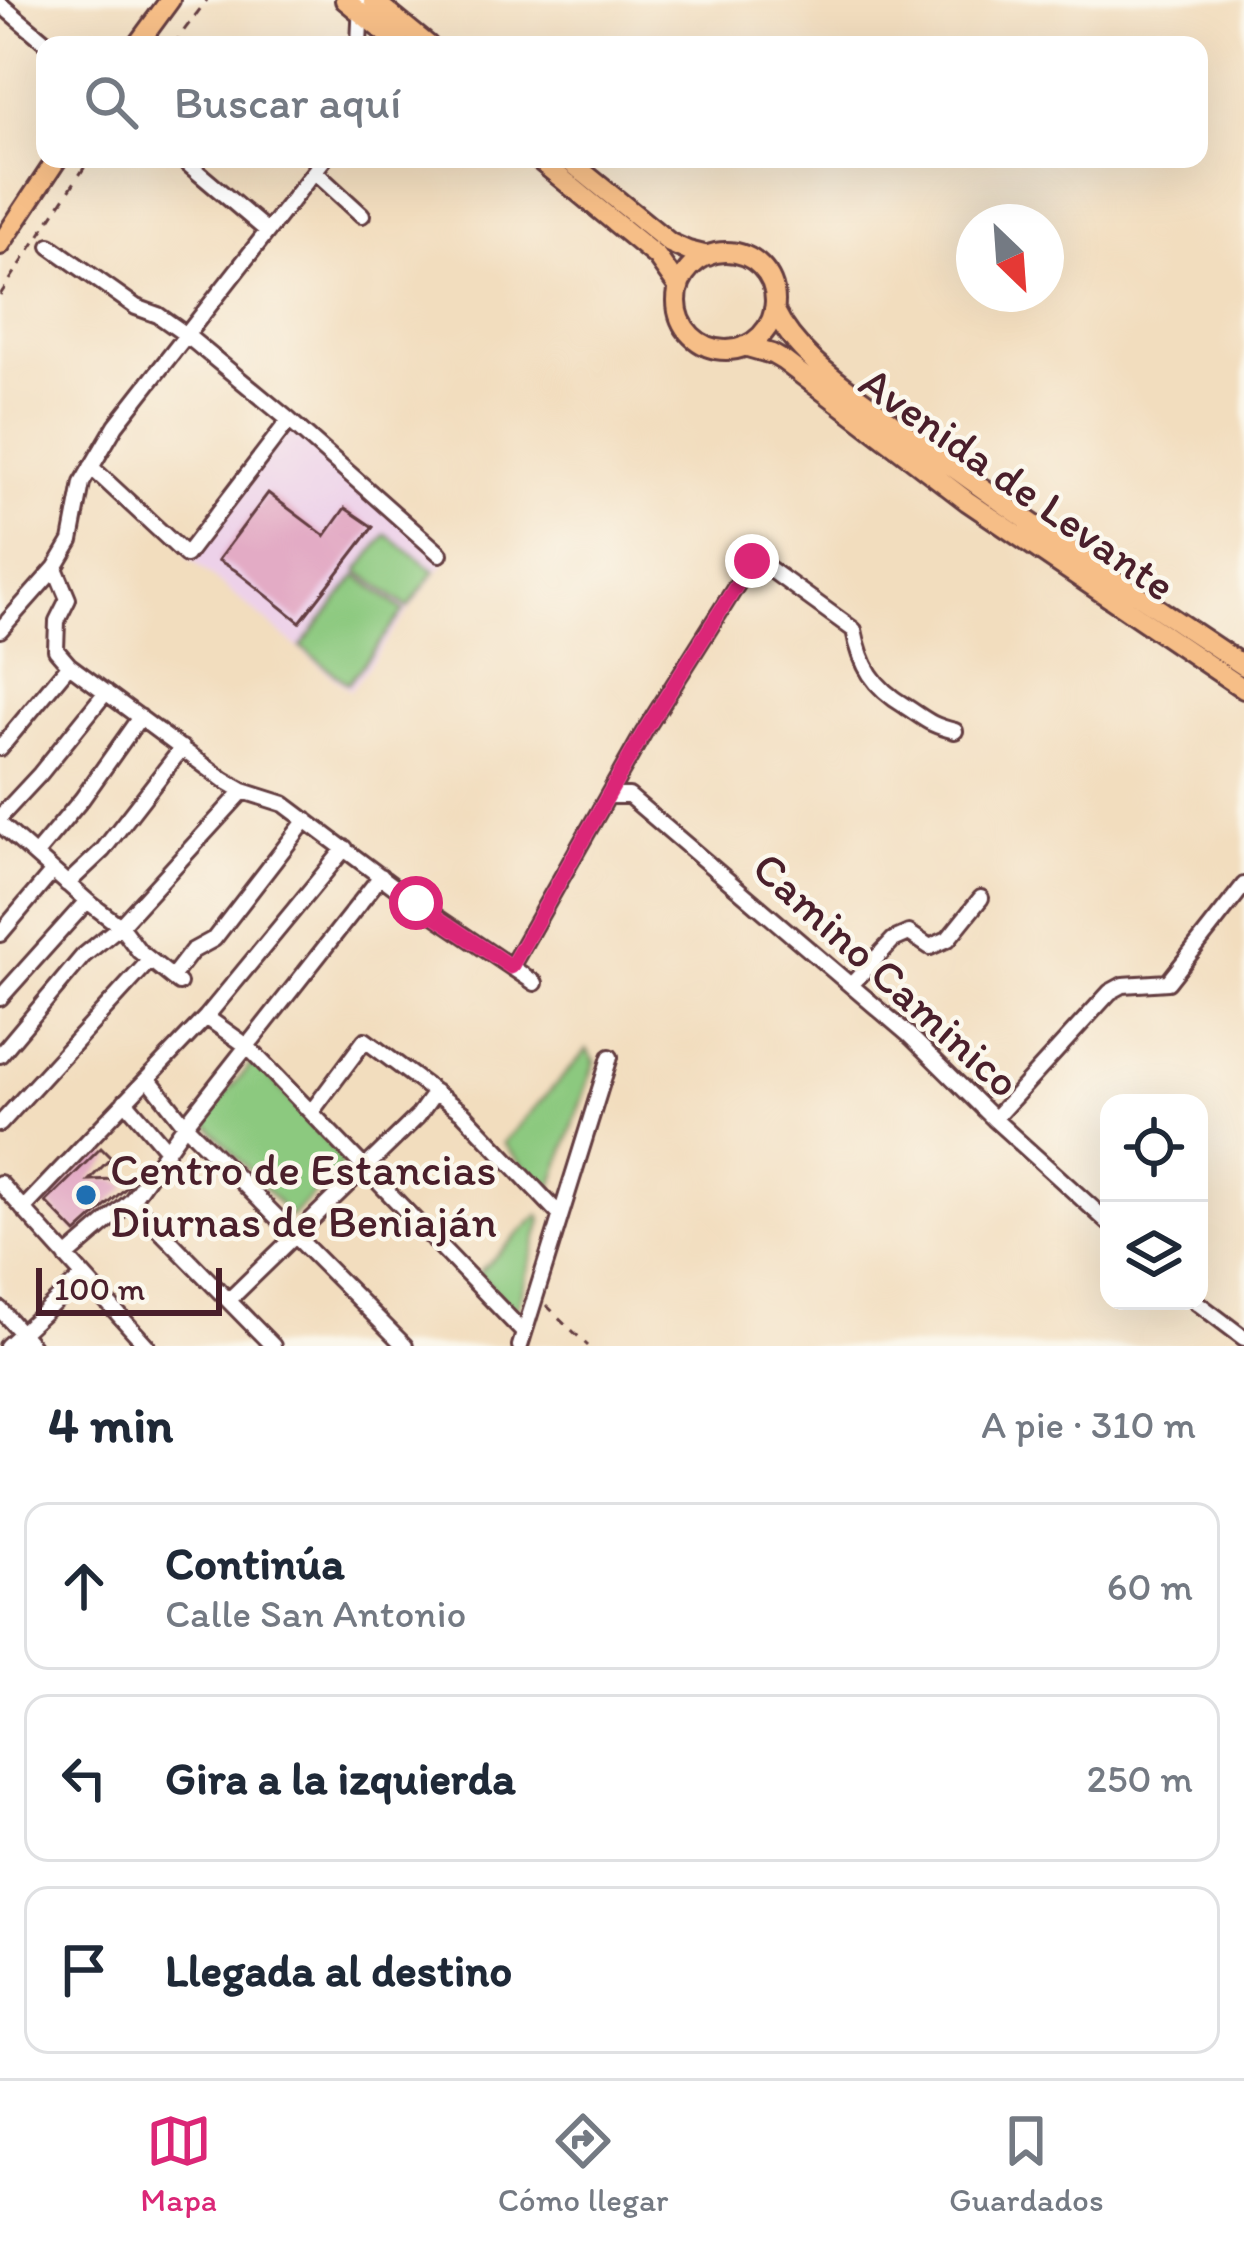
<!DOCTYPE html>
<html lang="es">
<head>
<meta charset="utf-8">
<style>
	:root { --surface:#fff; --page:#f6f6f7; --text:#1f2937; --muted:#747a83; --line:#e0e1e3; --accent:#db2777 }
	body { margin:0; font-family:Itim,sans-serif; background:var(--page); color:var(--text) }
	.controls { position:absolute; right:36px; bottom:36px; display:grid; overflow:hidden; border-radius:24px; box-shadow:0 12px 48px #0002 }
	.controls button { width:108px; height:108px; display:grid; place-items:center; padding:0; border:0; border-bottom:3px solid var(--line); background:var(--surface); color:var(--text); font:60px sans-serif }
	.compass { position:absolute; left:956px; top:204px; width:108px; height:108px; border-radius:50%; background:var(--surface); box-shadow:0 12px 48px #0002; rotate:155deg }
	.scale { position:absolute; left:36px; bottom:30px; width:186px; box-sizing:border-box; padding-left:12px; border:6px solid #4a1f2b; border-top:0; font-size:33px; line-height:42px; white-space:nowrap; color:#4a1f2b; -webkit-text-stroke:9px #fbf7ec; paint-order:stroke }
	.stop { position:absolute; width:36px; height:36px; margin:-27px; border:9px solid #db2777; border-radius:50%; background:#fff }
	.stop.end { background:#db2777; border-color:#fff; box-shadow:0 3px 12px #0008 }
	.list { margin:0; padding:0; list-style:none }
	h2 { display:flex; justify-content:space-between; align-items:center; height:156px; margin:0; padding:0 48px; font-size:51px }
	h2 small { font-size:39px; font-weight:400; color:var(--muted) }
	.list li { display:grid; grid-template-columns:78px 1fr auto; gap:36px; align-items:center; box-sizing:border-box; height:168px; margin:0 24px 24px; padding:0 24px; border:3px solid var(--line); border-radius:24px }
	.list b { display:block; font-size:45px; white-space:nowrap }
	.list p { margin:0; font-size:39px; white-space:nowrap; color:var(--muted) }
	.list em { font-size:39px; font-style:normal; color:var(--muted) }
	.icon { flex:none; width:66px; height:66px; fill:none; stroke:currentColor; stroke-width:2; stroke-linecap:round; stroke-linejoin:round }
	.map { position:relative; flex:none; width:1244px; height:1346px; overflow:hidden }
	.search { position:absolute; background:var(--surface); box-shadow:0 12px 48px #0002; left:36px; right:36px; top:36px; height:132px; display:flex; align-items:center; gap:30px; box-sizing:border-box; padding:0 42px; border-radius:24px; color:var(--muted); font-size:45px }
	.sheet { height:732px; background:var(--surface) }
	nav { display:flex; justify-content:space-around; align-items:center; box-sizing:border-box; height:168px; border-top:3px solid var(--line); background:var(--surface); font-size:33px; color:var(--muted) }
	nav a { display:grid; justify-items:center; gap:6px }
	nav .on { color:var(--accent) }
	.map>svg:first-child { display:block }
	.built { fill:#edd1e9 }
	.green { fill:#8cc97f; stroke:#6b7455; stroke-width:3 }
	.building { fill:#e3abc5 }
	.lines { fill:none; stroke-linecap:round; stroke-linejoin:round }
	.minor-casing { stroke:#633c41; stroke-width:20 }
	.major-casing { stroke:#633c41; stroke-width:24 }
	.path { stroke:#633c41; stroke-width:3; stroke-dasharray:9 9; stroke-linecap:butt }
	.minor { stroke:#fff; stroke-width:14 }
	.major { stroke:#f6be87; stroke-width:18 }
	.route { stroke:#db2777; stroke-width:15 }
	.poi-dot { fill:#1f6fb2; stroke:#fbf7ec; stroke-width:4.5 }
	.labels { text-anchor:middle; stroke-width:9; stroke-linejoin:round; paint-order:stroke }
	.street-label { font-size:45px; fill:#4a1f2b; stroke:#fbf7ec }
	.poi-label { font-size:45px; fill:#4a1f2b; stroke:#fbf7ec; text-anchor:start }
</style>
</head>
<body>
<div class="map">
<svg width="1244" height="1346" viewBox="0 0 1244 1346">
	<rect width="100%" height="100%" fill="#fbf7ec"/>
	<filter id="ink" filterUnits="userSpaceOnUse"><feTurbulence type="fractalNoise" baseFrequency=".00833" numOctaves="2"/><feDisplacementMap in="SourceGraphic" scale="24" xChannelSelector="R" yChannelSelector="G"/><feConvolveMatrix kernelMatrix="1 2 1 2 8 2 1 2 1" color-interpolation-filters="sRGB"/></filter>
	<filter id="wash" filterUnits="userSpaceOnUse"><feTurbulence type="fractalNoise" baseFrequency=".004" numOctaves="4" result="noise"/><feDisplacementMap in="SourceGraphic" scale="48" xChannelSelector="R" yChannelSelector="G"/><feGaussianBlur stdDeviation="2.7" result="paint"/><feColorMatrix in="noise" values="0 0 0 0 0 0 0 0 0 0 0 0 0 0 0 0 0 1.4 0 .05"/><feComposite in="paint" operator="in"/></filter>
	<g filter="url(#wash)">
		<rect width="100%" height="100%" fill="#f2ddbe"/>
		<!-- built -->
		<path class="built" d="M289,420L445,562L350,691L186,555Z"/>
		<!-- green -->
		<path class="green" d="M386,534L435,571L408,608L358,571Z
			M357,575L404,611L348,684L301,647Z
			M587,1050L595,1061L549,1195L503,1143Z
			M255,1060L345,1162L291,1217L203,1120Z
			M539,1215L542,1220L516,1313L478,1273Z"/>
		<g id="blocks">
			<!-- building -->
			<path class="building" d="M268,493L325,536L345,508L373,527L300,622L235,570L218,560Z
				M101,1148L111,1158L89,1180L115,1179L128,1186L76,1233L46,1202Z"/>
		</g>
	</g>
	<g filter="url(#ink)">
		<use href="#blocks" fill-opacity="0" stroke="#633c41" stroke-width="3"/>
		<g class="lines">
			<!-- minor casing -->
			<g class="minor-casing">
				<path id="minor" d="M0,4L49,45
					M359,45L361,0
					M182,159L266,230
					M315,172L362,215
					M50,246L136,307L158,315L185,334L289,420L440,554
					M91,467L186,555L289,420
					M55,568L68,599L57,621L56,650L69,665L224,780L243,791L284,804L416,903L535,983
					M0,630L55,568L71,541L82,483L116,425L324,159
					M0,748L69,665
					M608,796H629L909,1035L994,1119L1109,1223
					M0,817L40,774L106,692
					M0,824L87,901L120,926L139,951L179,983
					M35,855L82,799L140,717
					M67,884L103,850L182,748
					M0,934L53,871
					M511,967L644,732L752,561L763,564L854,630C861,666 873,687 905,706C927,720 928,724 955,731
					M172,977L192,951L214,939L306,820
					M851,985L893,940L909,933L930,947L948,939L981,898
					M0,998L87,901
					M206,1017L247,1046L524,1333
					M0,1055L83,956L120,926L243,791
					M148,1078L185,1125L405,1346
					M125,1101L167,1150
					M312,1111L365,1040L464,1114L560,1215
					M994,1119L1110,992L1123,985L1168,982L1244,885
					M0,1124L150,960
					M0,1183L147,1346
					M131,1201L273,1346
					M23,1209L206,1017L345,848
					M66,1257L131,1201L185,1125L381,876
					M229,1300L418,1116L435,1092
					M1195,1301L1244,1338
					M0,1309L32,1346
					M7,1346L83,1276
					M520,1346L610,1057"/>
			</g>
			<!-- major casing -->
			<g class="major-casing">
				<path id="major" d="M345,0L400,45
					M373,0L428,45
					M137,45L170,0
					M538,159L657,257L679,288
					M567,159L670,243L688,251L708,256
					M0,245L57,159
					M677 301a49 49 0 1 1 98 0a49 49 0 1 1-98 0Z
					M774,309C798,359 851,390 893,423C1006,509 1126,587 1244,666
					M744,346L772,354L784,361L967,501L1244,689"/>
			</g>
			<!-- path -->
			<path class="path" d="M173,45L207,0
				M0,295L90,159
				M546,1305L588,1346"/>
			<!-- minor -->
			<use href="#minor" class="minor"/>
			<!-- major -->
			<use href="#major" class="major"/>
		</g>
	</g>
	<g class="lines" filter="url(#ink)">
		<!-- route -->
		<path class="route" d="M416,903L511,967L644,732L752,561"/>
	</g>
	<!-- markers -->
	<circle class="poi-dot" cx="86" cy="1195" r="12"/>
	<g class="labels">
		<!-- street labels -->
		<g class="street-label">
			<text transform="translate(1018 483) rotate(35)" y="16">Avenida de Levante</text>
			<text transform="translate(887 974) rotate(42)" y="16">Camino Caminico</text>
		</g>
		<!-- poi labels -->
		<g class="poi-label">
			<text x="110" y="1185">Centro de Estancias<tspan x="110" dy="52">Diurnas de Beniaján</tspan></text>
		</g>
	</g>
</svg>
<div class="controls">
<button><svg class="icon" aria-label="locate" viewBox="0 0 24 24"><circle cx="12" cy="12" r="6"/><path d="M12 2v4M12 18v4M2 12h4M18 12h4"/></svg></button>
<button><svg class="icon" aria-label="layers" viewBox="0 0 24 24"><path d="M12 4l9 5-9 5-9-5zM3 14l9 5 9-5"/></svg></button>
</div>
<svg class="compass" viewBox="-18 -18 36 36"><path d="M0-13l5 13h-10z" fill="#e53935"/><path d="M0 13l5-13h-10z" fill="#747a83"/></svg>
<div class="scale">100 m</div>
<div class="stop" style="left:416px;top:903px"></div>
<div class="stop end" style="left:752px;top:561px"></div>
<div class="search"><svg class="icon" aria-label="search" viewBox="0 0 24 24"><circle cx="10" cy="10" r="6"/><path d="M15 15l6 6"/></svg>Buscar aquí</div>
</div>
<section class="sheet">
<h2>4 min<small>A pie · 310 m</small></h2>
<ul class="list">
<li><svg class="icon" aria-label="ahead" viewBox="0 0 24 24"><path d="M12 20V5M6 11l6-6 6 6"/></svg><div><b>Continúa</b><p>Calle San Antonio</p></div><em>60 m</em></li>
<li><svg class="icon" aria-label="left" viewBox="0 0 24 24"><path d="M17 20v-9H6M10 6l-5 5 5 5"/></svg><div><b>Gira a la izquierda</b></div><em>250 m</em></li>
<li><svg class="icon" aria-label="arrive" viewBox="0 0 24 24"><path d="M6 21V4h12l-3 4 3 4H6"/></svg><div><b>Llegada al destino</b></div></li>
</ul>
</section>
<nav>
<a class="on"><svg class="icon" aria-label="map" viewBox="0 0 24 24"><path d="M3 6l6-2 6 2 6-2v14l-6 2-6-2-6 2zM9 4v14M15 6v14"/></svg>Mapa</a>
<a><svg class="icon" aria-label="directions" viewBox="0 0 24 24"><path d="M12 3l9 9-9 9-9-9zM9 14v-3h6M13 9l2 2-2 2"/></svg>Cómo llegar</a>
<a><svg class="icon" aria-label="saved" viewBox="0 0 24 24"><path d="M7 4h10v16l-5-4-5 4z"/></svg>Guardados</a>
</nav>
</body>
</html>
